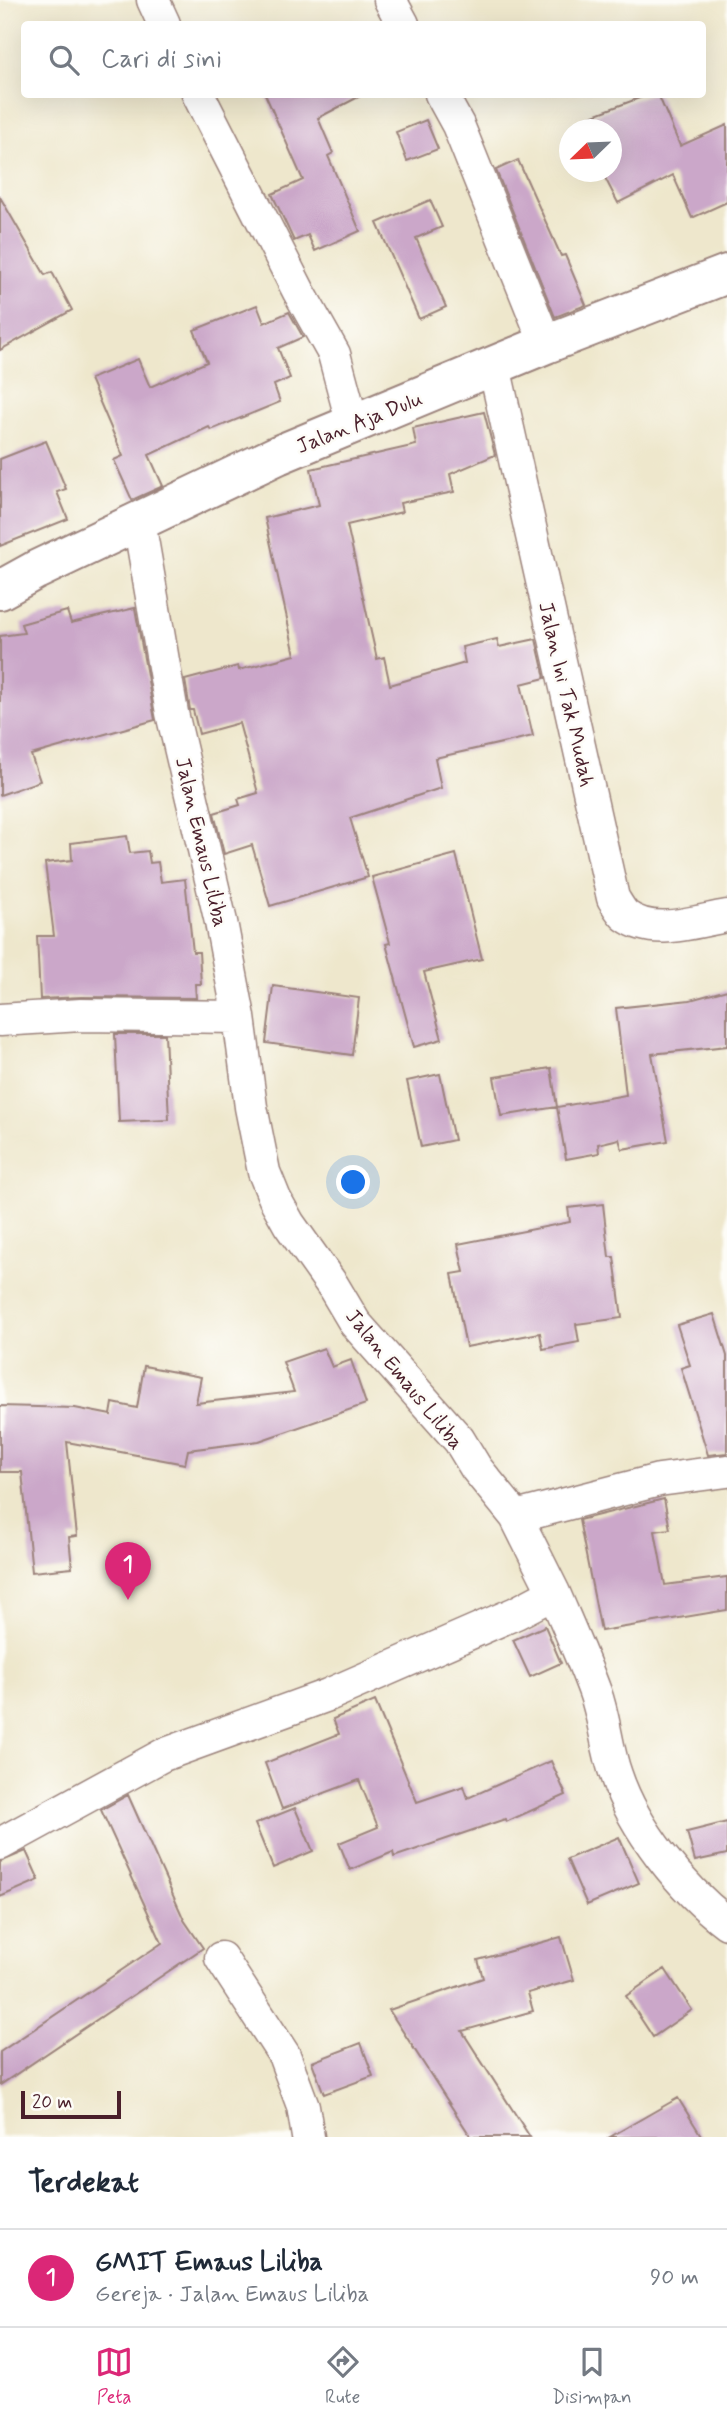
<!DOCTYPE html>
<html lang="id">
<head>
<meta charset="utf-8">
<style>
	:root { --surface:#fff; --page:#f6f6f7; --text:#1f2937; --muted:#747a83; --line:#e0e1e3; --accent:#db2777 }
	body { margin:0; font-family:Mynerve,sans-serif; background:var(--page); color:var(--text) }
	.compass { position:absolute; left:559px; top:119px; width:63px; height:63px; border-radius:50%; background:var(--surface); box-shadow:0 7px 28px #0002; rotate:247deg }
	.scale { position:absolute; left:21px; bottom:18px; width:100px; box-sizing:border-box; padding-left:7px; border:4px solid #4a1f2b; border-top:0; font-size:19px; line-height:24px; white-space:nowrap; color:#4a1f2b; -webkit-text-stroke:5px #fdfcf7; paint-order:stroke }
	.you { position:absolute; left:354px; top:1183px; width:24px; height:24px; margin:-18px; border:5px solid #fff; border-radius:50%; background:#1a73e8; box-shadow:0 0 0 10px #1a73e833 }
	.badge { display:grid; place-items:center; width:46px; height:46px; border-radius:50%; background:var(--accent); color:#fff; font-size:23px; font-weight:700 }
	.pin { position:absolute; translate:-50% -58px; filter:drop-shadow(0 2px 4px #0008) }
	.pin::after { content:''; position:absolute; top:37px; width:24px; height:21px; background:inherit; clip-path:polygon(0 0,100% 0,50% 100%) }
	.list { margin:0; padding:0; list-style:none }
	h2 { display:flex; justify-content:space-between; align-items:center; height:91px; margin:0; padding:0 28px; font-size:30px }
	h2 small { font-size:23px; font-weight:400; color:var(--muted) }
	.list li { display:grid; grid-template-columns:46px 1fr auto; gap:21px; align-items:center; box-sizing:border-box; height:98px; padding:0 28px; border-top:2px solid var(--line) }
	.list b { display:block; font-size:26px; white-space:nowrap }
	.list p { margin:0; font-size:23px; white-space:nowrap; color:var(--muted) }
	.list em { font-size:23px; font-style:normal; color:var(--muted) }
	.icon { flex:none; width:38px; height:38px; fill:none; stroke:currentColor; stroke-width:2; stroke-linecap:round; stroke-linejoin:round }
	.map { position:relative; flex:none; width:727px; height:2137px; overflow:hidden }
	.search { position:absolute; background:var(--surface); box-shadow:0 7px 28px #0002; left:21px; right:21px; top:21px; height:77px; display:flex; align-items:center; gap:18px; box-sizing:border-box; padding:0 24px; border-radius:7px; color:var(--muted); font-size:26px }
	.sheet { height:189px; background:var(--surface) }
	nav { display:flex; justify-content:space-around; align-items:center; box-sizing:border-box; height:98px; border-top:2px solid var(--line); background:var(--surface); font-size:19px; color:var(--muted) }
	nav a { display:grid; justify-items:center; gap:4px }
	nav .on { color:var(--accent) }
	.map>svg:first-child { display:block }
	.building { fill:#cba7c9 }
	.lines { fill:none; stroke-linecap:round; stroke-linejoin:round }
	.street-casing { stroke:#9c837c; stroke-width:35 }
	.secondary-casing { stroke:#9c837c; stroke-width:42 }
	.street { stroke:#fff; stroke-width:32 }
	.secondary { stroke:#fff; stroke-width:38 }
	.labels { text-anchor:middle; stroke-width:5; stroke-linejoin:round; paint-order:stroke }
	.street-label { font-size:21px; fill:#4a1f2b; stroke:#fdfcf7 }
</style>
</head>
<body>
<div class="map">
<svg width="727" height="2137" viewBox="0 0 727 2137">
	<rect width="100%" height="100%" fill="#fdfcf7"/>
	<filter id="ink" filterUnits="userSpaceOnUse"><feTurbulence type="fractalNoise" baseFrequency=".0143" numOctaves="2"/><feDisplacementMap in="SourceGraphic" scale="14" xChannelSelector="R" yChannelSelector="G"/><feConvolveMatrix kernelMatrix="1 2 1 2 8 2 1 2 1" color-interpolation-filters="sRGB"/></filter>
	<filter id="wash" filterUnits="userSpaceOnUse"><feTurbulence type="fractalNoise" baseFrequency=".00686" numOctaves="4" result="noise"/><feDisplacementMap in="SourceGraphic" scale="28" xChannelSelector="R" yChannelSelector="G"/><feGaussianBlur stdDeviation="1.57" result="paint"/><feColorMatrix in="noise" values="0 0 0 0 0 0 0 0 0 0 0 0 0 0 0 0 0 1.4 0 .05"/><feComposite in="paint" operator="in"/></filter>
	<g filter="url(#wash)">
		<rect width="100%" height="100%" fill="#eee7cc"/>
		<g id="blocks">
			<!-- building -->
			<path class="building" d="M265,94H364L318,118L333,153L328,156L360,231L315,251L308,235L294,241L272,194L303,180Z
				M650,94H658L680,146L727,125V202L692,218L673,175L618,203L602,172H612V130H587L583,119Z
				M426,120L438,149L407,161L396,132Z
				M518,160L561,256L565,255L586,305L555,317L496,170Z
				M0,197L45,275L52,272L72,310L0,350Z
				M430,200L442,227L416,238L446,307L419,319L377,223Z
				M257,305L264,323L289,312L303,337L278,348L290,378L274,385L280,402L211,430L209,427L149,455L163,486L132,500L114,460L123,456L90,379L138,359L150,387L207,362L194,330Z
				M484,412L495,455L450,474L454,492L400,503L402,512L347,525L377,659L384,657L390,685L465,663L462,647L497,639L499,647L536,639L545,678L521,684L533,736L435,758L441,788L350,818L368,877L270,906L252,845L224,854L214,813L240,805L238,799L258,793L239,723L199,734L193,710H190L185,680L238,666L239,670L295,655L265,518L319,505L311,469L416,445L413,428Z
				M46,441L66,489L57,492L68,519L0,546V459Z
				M135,608L155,720L31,755L40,781L0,795V636L24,633L21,624L67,611L71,623Z
				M127,836L130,853L148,851L150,863L158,862L161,882L185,879L193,952H199L201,984H195L196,998L81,997L40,999L37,936H54L45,863L72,860L71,843Z
				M456,854L482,959L424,972L442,1039L414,1047L386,944L390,943L372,877Z
				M273,986L359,998L352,1055L266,1043Z
				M727,990V1046L652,1054L668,1141L622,1149L619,1139L598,1144L599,1153L566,1159L557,1107L626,1095L616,1008L690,1000Z
				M115,1034H165L169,1120L119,1122Z
				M551,1068L557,1107L501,1116L494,1077Z
				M440,1074L454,1140L421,1147L407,1081Z
				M603,1204L609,1257H614L622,1318L576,1324L579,1342L543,1349L540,1333L466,1347L452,1274L464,1272L458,1244L570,1222L568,1208Z
				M714,1314L727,1356V1453L708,1455L681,1368L690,1365L677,1325Z
				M324,1348L332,1367L351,1360L366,1404L259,1441L188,1450L185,1464L67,1442L77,1536L69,1537L72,1568L32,1572L22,1472H0V1406L75,1408L111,1415L113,1403L137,1408L144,1366L201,1377L196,1403L294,1392L283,1362Z
				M664,1499L670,1529L655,1531L665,1585L727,1577V1610L601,1631L579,1520Z
				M545,1626L561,1663L530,1677L513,1640Z
				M375,1701L417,1802L464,1786L468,1798L551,1761L566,1795L506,1822L505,1819L394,1857L393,1852L350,1870L339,1843L378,1827L359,1780L282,1809L265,1763L339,1734L333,1719Z
				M128,1795L184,1920L203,1948L0,2085V2052L162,1943L101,1810Z
				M295,1808L313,1851L273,1868L255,1824Z
				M727,1822V1854L695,1861L687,1832Z
				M619,1837L639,1883L587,1905L567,1859Z
				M26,1851L39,1880L0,1897V1862Z
				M561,1937L574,1980L528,1993L533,2011L462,2031L530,2137H471L389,2010L483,1978L478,1960Z
				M665,1969L692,2010L653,2037L626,1996Z
				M361,2043L373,2076L324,2094L312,2062Z
				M678,2098L702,2137H610Z"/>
		</g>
	</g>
	<g filter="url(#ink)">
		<use href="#blocks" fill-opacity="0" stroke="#9c837c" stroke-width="2"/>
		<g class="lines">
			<!-- street casing -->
			<g class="street-casing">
				<path id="street" d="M153,0L164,24
					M390,0L403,24
					M198,94L299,292L334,354L353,425
					M441,94L458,125L546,344
					M494,366L613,898C617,904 621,912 626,916C654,937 696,921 727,916
					M0,1020L81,1015L239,1017
					M516,1517L659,1480L727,1471
					M554,1593C568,1626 583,1659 595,1692C605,1719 606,1748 616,1775C634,1829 682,1889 727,1923
					M0,1844L163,1755L328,1695L516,1613L554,1593L516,1517L476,1468L459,1440L355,1323L333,1286L289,1224L275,1199L264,1172L251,1107L239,1017L221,922L172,713L139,522
					M221,1958L284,2055L303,2106L308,2137"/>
			</g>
			<!-- secondary casing -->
			<g class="secondary-casing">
				<path id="secondary" d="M0,590L36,570L278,455L546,344L727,274"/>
			</g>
			<!-- street -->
			<use href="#street" class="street"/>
			<!-- secondary -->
			<use href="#secondary" class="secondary"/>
		</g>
	</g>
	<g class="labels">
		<!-- street labels -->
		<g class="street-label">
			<text transform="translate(359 422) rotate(-22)" y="7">Jalan Aja Dulu</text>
			<text transform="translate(567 694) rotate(77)" y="7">Jalan Ini Tak Mudah</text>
			<text transform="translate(202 842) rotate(77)" y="7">Jalan Emaus Liliba</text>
			<text transform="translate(405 1379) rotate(51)" y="7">Jalan Emaus Liliba</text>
		</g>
	</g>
</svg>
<svg class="compass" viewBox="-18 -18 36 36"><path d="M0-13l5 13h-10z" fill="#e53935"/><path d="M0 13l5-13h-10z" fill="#747a83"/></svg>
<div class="scale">20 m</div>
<div class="you"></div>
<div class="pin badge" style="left:128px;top:1600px">1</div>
<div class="search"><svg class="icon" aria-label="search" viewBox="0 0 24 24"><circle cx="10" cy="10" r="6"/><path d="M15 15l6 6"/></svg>Cari di sini</div>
</div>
<section class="sheet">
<h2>Terdekat<small></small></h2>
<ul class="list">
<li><span class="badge">1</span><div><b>GMIT Emaus Liliba</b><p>Gereja · Jalan Emaus Liliba</p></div><em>90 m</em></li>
</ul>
</section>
<nav>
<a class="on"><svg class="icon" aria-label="map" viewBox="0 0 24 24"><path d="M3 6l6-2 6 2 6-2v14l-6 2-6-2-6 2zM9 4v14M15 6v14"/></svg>Peta</a>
<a><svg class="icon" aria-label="directions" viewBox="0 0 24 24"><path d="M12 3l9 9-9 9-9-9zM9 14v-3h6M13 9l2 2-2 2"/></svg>Rute</a>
<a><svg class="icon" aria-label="saved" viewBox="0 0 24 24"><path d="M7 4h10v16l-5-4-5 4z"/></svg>Disimpan</a>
</nav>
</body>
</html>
